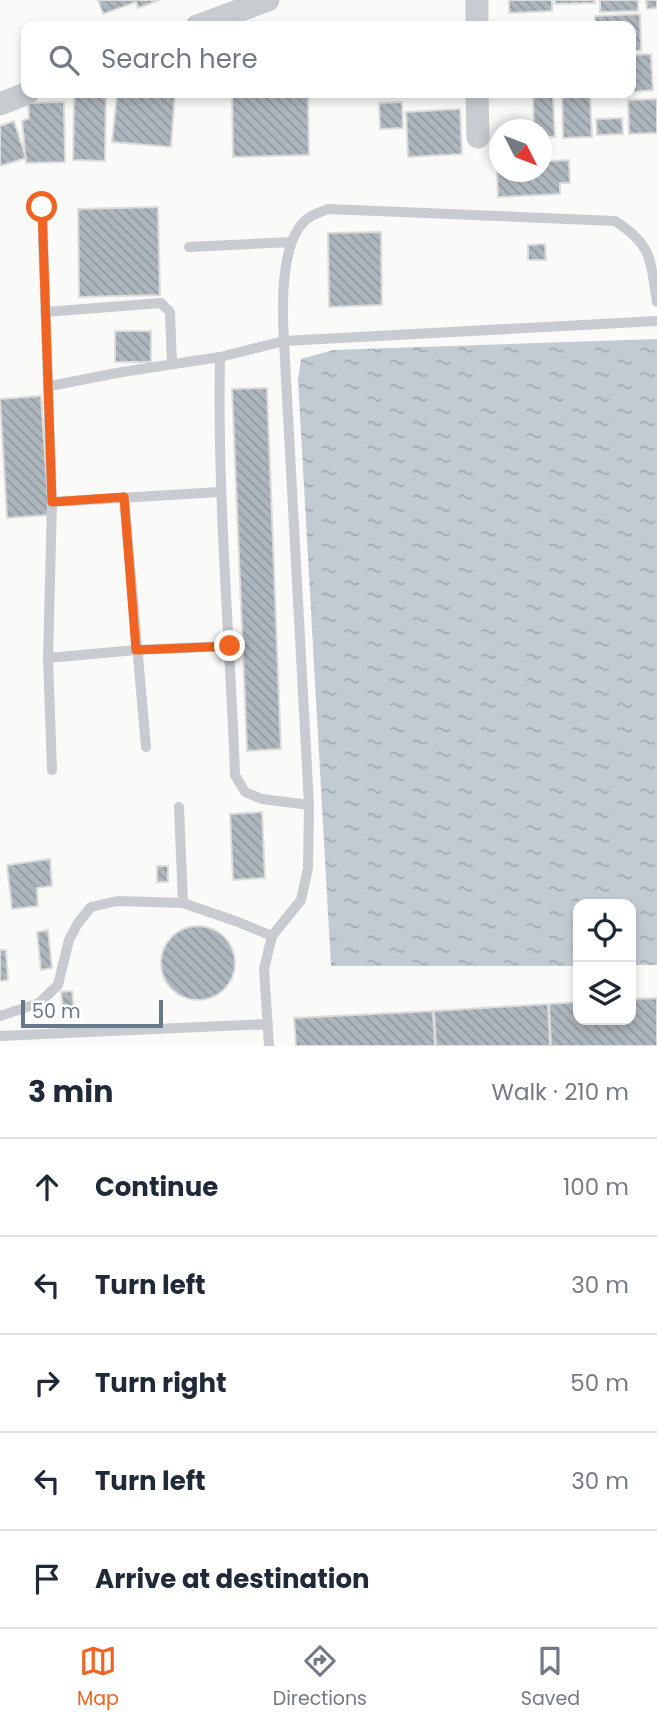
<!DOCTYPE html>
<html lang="en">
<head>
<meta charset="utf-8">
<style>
	:root { --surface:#fff; --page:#f6f6f7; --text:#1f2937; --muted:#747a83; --line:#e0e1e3; --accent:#ef6423 }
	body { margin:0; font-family:Poppins,sans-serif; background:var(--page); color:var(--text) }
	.controls { position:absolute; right:21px; bottom:21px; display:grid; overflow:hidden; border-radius:14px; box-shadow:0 4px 10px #0003 }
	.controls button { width:63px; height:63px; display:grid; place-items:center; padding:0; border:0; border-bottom:2px solid var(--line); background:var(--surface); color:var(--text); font:35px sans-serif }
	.compass { position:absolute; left:489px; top:119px; width:63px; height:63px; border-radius:50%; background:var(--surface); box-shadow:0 4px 10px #0003; rotate:132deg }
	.scale { position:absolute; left:21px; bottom:18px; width:142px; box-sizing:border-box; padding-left:7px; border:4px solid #67788b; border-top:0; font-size:19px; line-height:24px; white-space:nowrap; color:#67788b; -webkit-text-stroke:5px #fff; paint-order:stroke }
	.stop { position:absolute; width:21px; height:21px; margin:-16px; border:5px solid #ef6423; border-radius:50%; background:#fff }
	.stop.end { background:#ef6423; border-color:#fff; box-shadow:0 2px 7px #0008 }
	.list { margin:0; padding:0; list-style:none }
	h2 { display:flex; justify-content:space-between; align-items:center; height:91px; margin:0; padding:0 28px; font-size:30px }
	h2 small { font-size:23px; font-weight:400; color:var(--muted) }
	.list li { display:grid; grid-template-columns:46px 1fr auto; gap:21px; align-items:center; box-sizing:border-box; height:98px; padding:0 28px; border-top:2px solid var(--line) }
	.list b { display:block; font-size:26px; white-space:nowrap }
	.list em { font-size:23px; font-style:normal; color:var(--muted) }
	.icon { flex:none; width:38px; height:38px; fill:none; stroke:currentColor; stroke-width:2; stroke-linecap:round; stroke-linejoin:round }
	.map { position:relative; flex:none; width:657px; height:1046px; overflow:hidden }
	.search { position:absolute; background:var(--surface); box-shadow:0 4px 10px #0003; left:21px; right:21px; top:21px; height:77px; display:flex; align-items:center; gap:18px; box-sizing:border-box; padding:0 24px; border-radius:14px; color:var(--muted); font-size:26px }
	.sheet { height:581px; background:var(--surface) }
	nav { display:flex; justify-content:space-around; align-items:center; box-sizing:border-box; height:98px; border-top:2px solid var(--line); background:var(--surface); font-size:19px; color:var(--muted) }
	nav a { display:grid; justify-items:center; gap:4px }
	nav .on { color:var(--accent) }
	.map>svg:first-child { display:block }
	.water { fill:url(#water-ripples) }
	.building { fill:url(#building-back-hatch); stroke:#dcdcda; stroke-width:2 }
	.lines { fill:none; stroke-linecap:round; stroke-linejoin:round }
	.service { stroke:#c8cbd0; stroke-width:10 }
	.minor { stroke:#c8cbd0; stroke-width:23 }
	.route { stroke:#ef6423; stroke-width:9 }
</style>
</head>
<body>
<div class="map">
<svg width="657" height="1046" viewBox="0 0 657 1046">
	<defs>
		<pattern id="water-ripples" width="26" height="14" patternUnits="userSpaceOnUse" patternTransform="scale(1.75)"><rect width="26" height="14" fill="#c2cbd1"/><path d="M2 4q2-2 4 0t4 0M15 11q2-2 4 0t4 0" fill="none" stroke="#a1aab0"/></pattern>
		<pattern id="building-back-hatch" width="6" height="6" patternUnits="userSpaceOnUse" patternTransform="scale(1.75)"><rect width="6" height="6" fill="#aeb6bd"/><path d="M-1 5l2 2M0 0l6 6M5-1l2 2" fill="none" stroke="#9199a0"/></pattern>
	</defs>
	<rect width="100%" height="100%" fill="#fafaf8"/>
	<!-- water -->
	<path class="water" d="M657,339V965H631V904H578V966H331L298,380L301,359L333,350Z"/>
	<!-- building -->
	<path class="building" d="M98,0H160L138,8L136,2L103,14Z
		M509,0H552V11L509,13Z
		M555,0H595V3L555,4Z
		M600,0H638V11L600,12Z
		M646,0H657V8L647,9Z
		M640,14L641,50L631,51V26H595V16Z
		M651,54L653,90L631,92V55Z
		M117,93H175L171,147L112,142Z
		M232,93H308L309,155L233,157Z
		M562,93H590L592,137L563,138Z
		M74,95H106L105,161L73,160Z
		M553,96L555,137H542V130H534L533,97Z
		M657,99V133L629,134L628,100Z
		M64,102L65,162L26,163L22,121L29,118L28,103Z
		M402,102L403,128L380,129L379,103Z
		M460,109L462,154L408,157L406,112Z
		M622,118L623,134L597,135L596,119Z
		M14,121L26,158L0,166V126Z
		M542,153H550V161L569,160L570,183H560V194L498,197L496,155H500V172H542Z
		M158,207L160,295L79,297L78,209Z
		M381,232L382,305L329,307L328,233Z
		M545,244L546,260H528V245Z
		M115,331H151V362H115Z
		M267,388L281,749L247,751L232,389Z
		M41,396L49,515L7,518L0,399Z
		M262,812L265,878L233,880L230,814Z
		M50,859L52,886L37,888L38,906L12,909L7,865Z
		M157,866H168V882H157Z
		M161 963a37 37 0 1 1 74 0a37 37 0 1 1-74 0Z
		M48,930L52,968L41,970L37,932Z
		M0,950H6L8,980L0,981Z
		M72,991L74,1008L63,1010L61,992Z
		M657,998V1046H551L549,1004L578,1002V1020H631V999Z
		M548,1004L550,1046H436L434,1011Z
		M433,1011L435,1046H296L294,1018Z"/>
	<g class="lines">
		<!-- service -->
		<path class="service" d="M42,207L52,502L48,658L52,770
			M189,247L291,242
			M45,312L161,303L170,312L172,364
			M220,357C217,496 230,636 235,775L245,792L262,799L309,805
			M50,386L122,372L220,357L284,341C282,309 280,240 307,219C313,214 321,212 328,209L615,221C653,245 650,260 657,302
			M124,497L146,747
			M52,502L220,492
			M48,658L136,650L230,646
			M179,807L183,903
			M0,1016L39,1003L58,985L69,940L78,923L91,907L117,901L183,903L238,922L272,936
			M0,1036L268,1024
			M269,1046L264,969L272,936L301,900L308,868L309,805L284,341L657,321"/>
		<!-- minor -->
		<path class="minor" d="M197,26L268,0
			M477,26V0
			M477,93L478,137
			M0,104L28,93"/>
	</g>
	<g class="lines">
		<!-- route -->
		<path class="route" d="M42,207L52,502L124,497L136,650L230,646"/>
	</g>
</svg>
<div class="controls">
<button><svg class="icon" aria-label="locate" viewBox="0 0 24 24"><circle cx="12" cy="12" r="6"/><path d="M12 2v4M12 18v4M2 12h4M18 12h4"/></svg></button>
<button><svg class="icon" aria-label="layers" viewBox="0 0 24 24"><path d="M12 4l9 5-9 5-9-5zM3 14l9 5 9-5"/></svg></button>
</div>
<svg class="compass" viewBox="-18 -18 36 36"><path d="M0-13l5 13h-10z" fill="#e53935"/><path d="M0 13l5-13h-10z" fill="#747a83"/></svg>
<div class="scale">50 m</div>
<div class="stop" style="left:42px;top:207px"></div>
<div class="stop end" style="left:230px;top:646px"></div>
<div class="search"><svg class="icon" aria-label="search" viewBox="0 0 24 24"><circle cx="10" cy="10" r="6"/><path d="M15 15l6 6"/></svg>Search here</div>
</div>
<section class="sheet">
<h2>3 min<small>Walk · 210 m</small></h2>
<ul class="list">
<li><svg class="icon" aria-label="ahead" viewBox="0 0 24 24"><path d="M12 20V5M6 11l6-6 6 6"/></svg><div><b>Continue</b></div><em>100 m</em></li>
<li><svg class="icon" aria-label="left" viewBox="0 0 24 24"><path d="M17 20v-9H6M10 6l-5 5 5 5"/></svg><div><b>Turn left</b></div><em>30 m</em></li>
<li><svg class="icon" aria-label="right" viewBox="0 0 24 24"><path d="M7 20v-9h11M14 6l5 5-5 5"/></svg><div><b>Turn right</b></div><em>50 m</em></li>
<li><svg class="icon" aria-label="left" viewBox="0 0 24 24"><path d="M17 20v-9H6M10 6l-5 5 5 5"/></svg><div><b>Turn left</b></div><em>30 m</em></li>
<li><svg class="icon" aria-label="arrive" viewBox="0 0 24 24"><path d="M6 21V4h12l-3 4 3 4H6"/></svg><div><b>Arrive at destination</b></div></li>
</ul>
</section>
<nav>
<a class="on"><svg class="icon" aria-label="map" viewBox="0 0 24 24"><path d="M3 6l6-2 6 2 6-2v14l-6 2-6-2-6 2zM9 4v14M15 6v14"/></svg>Map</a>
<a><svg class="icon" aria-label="directions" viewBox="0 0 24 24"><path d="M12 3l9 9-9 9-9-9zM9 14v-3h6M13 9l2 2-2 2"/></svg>Directions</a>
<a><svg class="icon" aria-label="saved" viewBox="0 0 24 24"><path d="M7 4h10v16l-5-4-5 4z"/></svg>Saved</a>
</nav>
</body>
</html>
